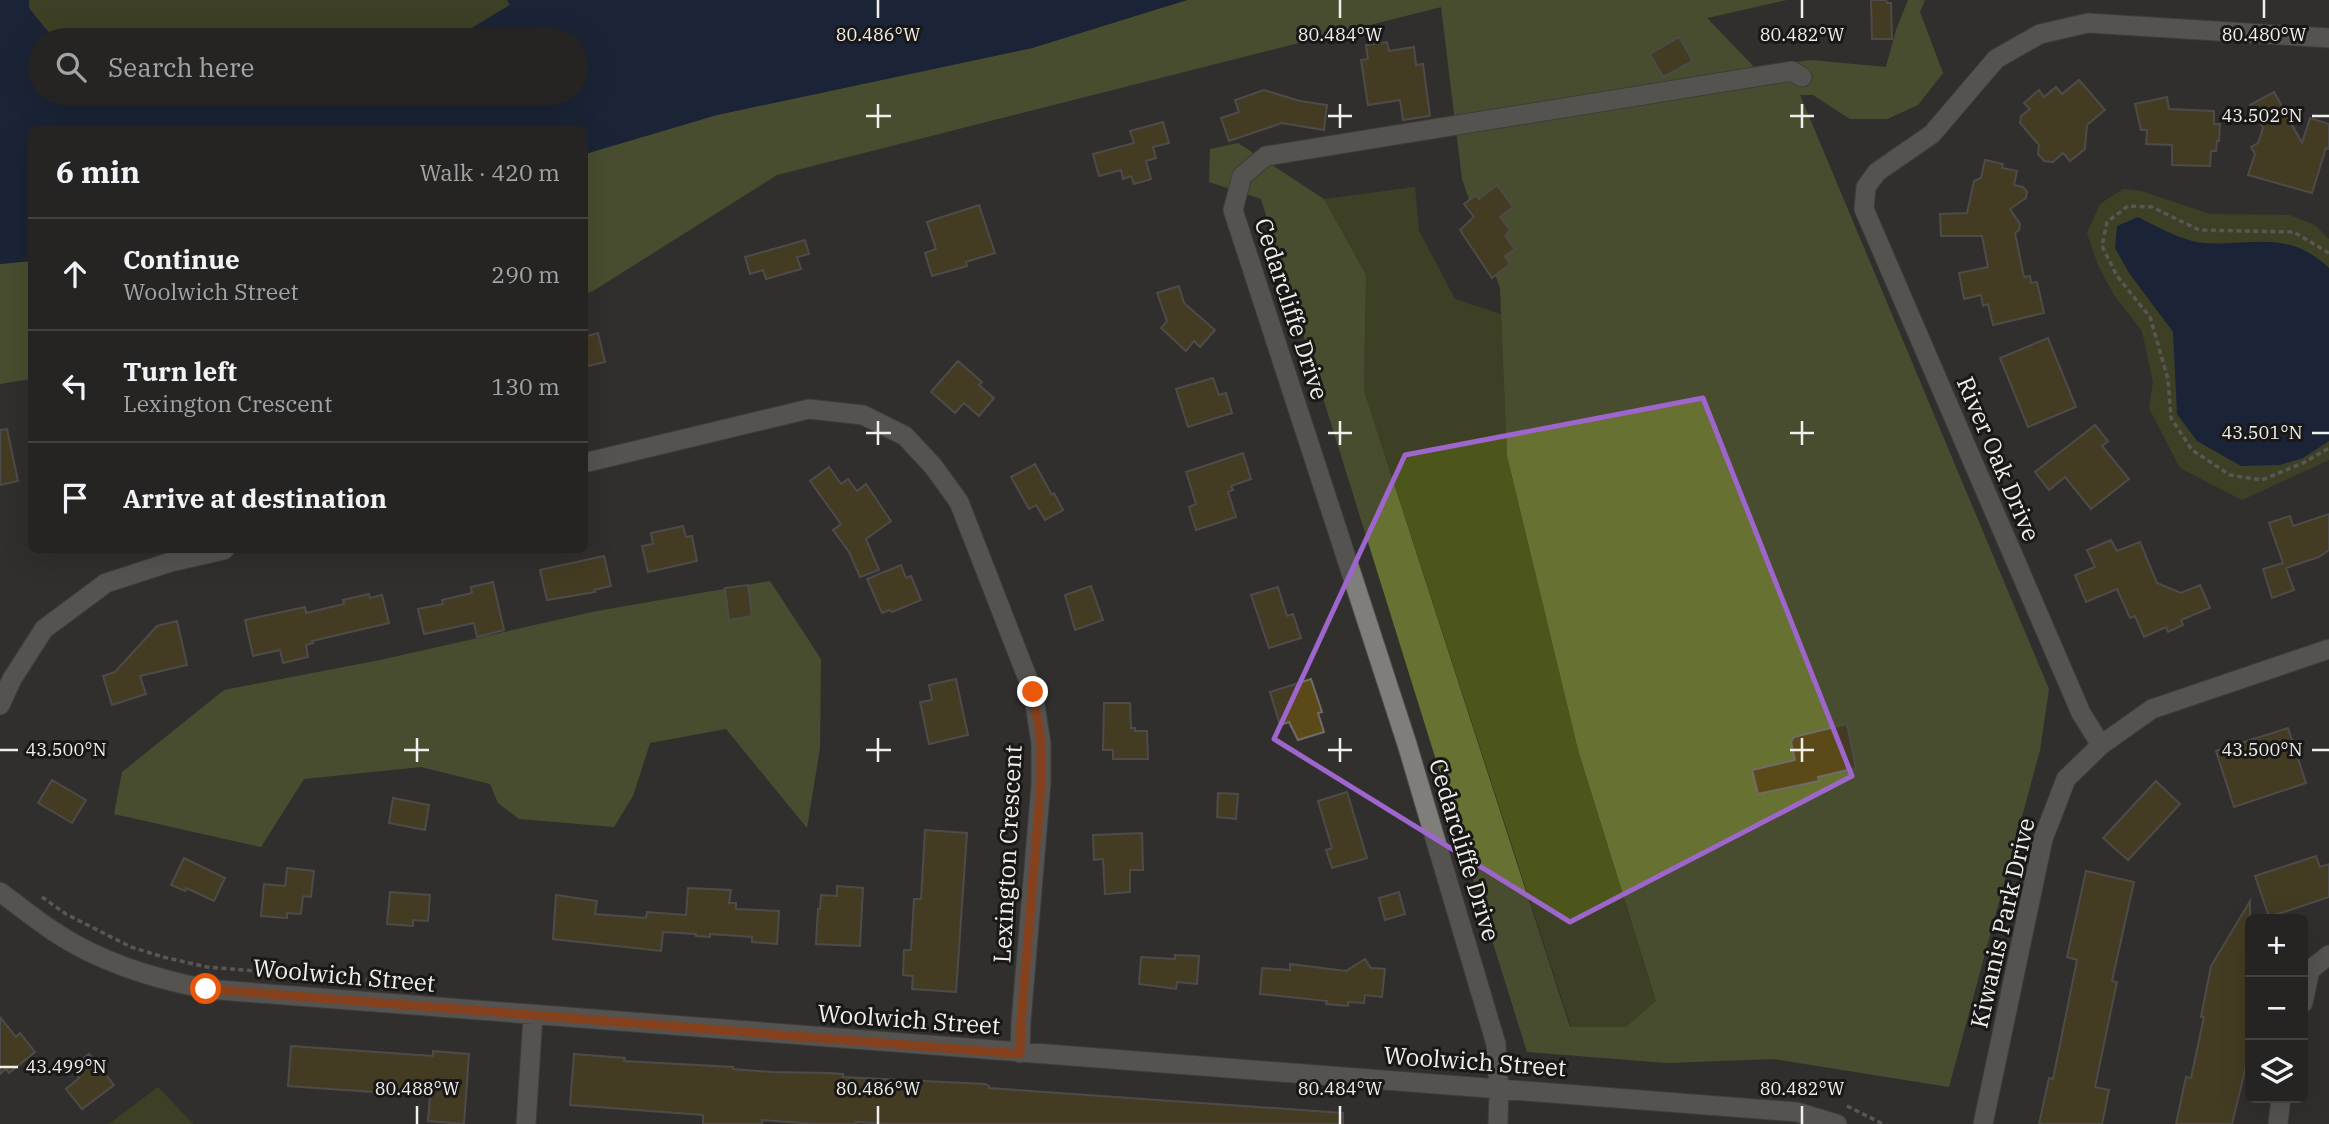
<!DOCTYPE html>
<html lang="en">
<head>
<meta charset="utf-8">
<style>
	:root { --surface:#252422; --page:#2d2c2a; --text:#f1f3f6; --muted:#a3a4a5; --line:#424140 }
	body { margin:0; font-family:"IBM Plex Serif",serif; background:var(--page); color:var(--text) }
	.controls { position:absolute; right:21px; bottom:21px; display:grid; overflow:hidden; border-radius:10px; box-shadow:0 7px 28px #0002 }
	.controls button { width:63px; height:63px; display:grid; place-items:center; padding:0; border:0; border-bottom:2px solid var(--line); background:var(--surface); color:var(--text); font:35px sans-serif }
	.stop { position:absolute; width:21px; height:21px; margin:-16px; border:5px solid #ea580c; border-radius:50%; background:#fff }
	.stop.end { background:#ea580c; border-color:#fff; box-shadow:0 2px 7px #0008 }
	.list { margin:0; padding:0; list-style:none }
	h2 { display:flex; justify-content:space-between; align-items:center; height:91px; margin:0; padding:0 28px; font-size:30px }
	h2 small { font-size:23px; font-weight:400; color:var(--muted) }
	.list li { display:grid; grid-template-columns:46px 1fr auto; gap:21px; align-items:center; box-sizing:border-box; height:112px; padding:0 28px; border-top:2px solid var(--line) }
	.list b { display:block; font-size:26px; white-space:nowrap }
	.list p { margin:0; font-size:23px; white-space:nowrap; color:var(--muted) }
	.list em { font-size:23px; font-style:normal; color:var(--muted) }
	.icon { flex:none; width:38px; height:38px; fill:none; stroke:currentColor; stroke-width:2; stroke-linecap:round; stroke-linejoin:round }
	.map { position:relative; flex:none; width:2329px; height:1124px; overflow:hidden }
	.search { position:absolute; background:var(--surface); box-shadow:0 7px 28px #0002; left:28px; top:28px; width:560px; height:77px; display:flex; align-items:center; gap:18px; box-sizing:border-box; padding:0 24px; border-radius:38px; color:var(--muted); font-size:26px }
	.panel { position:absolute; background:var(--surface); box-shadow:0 7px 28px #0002; left:28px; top:126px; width:560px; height:427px; border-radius:10px }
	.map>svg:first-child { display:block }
	.green { fill:#4d561a }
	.forest { fill:#677131 }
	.water { fill:#001742 }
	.building { fill:#5b4a18; stroke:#6f6d6a; stroke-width:2 }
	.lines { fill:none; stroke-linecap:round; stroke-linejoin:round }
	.minor-casing { stroke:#4c4c49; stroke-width:21 }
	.path { stroke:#888784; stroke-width:3.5; stroke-dasharray:5 3.5; stroke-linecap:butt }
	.minor { stroke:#7f7e7a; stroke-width:19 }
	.route { stroke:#ea580c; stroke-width:9 }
	.marked { fill:none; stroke:#9e66cc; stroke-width:5; stroke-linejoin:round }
	.ticks { fill:none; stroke:#efefec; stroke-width:2.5 }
	.labels { text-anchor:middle; stroke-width:6; stroke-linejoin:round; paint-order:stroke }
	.street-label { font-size:24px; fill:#efefec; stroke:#191817 }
	.ticks-label { font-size:18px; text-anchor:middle; fill:#efefec; stroke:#191817; stroke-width:6; stroke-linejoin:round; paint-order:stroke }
</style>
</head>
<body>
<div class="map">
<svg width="2329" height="1124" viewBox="0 0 2329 1124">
	<rect width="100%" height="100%" fill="#31302d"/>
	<!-- green -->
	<path class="green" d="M0,0H507L511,4L452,40H40V93H293L0,117Z
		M1415,187L1419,231L1455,299L1501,314L1507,456L1578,750L1656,1002L1626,1027H1571L1364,391L1366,275L1324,199Z
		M2123,189L2141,191L2210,214L2289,215L2315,225L2329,239V460L2242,500L2180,468L2149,408L2153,382L2142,331L2114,295L2098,265L2087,233L2100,204Z
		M158,1087L193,1124H109Z"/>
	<!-- forest -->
	<path class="forest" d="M1187,0H1787L1707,18L1755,68L1811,60L1886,67L1896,30L1908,0H1925L1920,12L1943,73L1918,105L1887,119H1850L1813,95H1800L2049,689L2040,750L1949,1087L1774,1059L1667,1063L1527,1052L1261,199L1209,182L1210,149L1238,143L1324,199L1366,275L1364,391L1570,1027H1626L1656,1001L1578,750L1507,456L1500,288L1462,179L1441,7L777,175L593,291L585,294V154L716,115L1032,48Z
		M31,261V379L0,384V264Z
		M770,581L821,659L820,748L807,828L726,729L650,743L633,796L614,827L519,819L498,803L490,784L421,767L304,779L261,847L114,814L122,772L224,690L380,660L597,611Z"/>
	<!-- water -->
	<path class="water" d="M0,0H29V8L55,40H40V93H157L176,100L246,97L293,93H576V40H452L510,5L507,0H1187L1032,48L717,115L585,154L584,130H32L31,261L0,264Z
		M2138,217C2158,227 2182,241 2204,243C2253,246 2288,229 2329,268V441L2303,458L2280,465L2241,466L2197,441L2177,414L2173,332L2129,273L2115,248L2117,226Z"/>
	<!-- building -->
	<path class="building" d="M1871,0H1886L1887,3H1891L1892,39H1872Z
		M1679,37L1693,61L1663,77L1650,54Z
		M1387,42L1389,51L1414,47L1416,65L1423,64L1430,116L1403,120L1400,100L1368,105L1361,60L1368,59L1366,45Z
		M2079,80L2105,110L2087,125L2085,149L2070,161L2063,153L2053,162L2044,161L2038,154L2039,145L2020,123L2021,116L2030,109L2024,103L2039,90L2044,97L2056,87L2062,94Z
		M1264,90L1300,101L1327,105L1324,130L1282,123L1229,141L1221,118L1239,112L1235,100Z
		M2274,92L2302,143L2310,118L2329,124V149L2326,148L2312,193L2248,175L2255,154L2251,147L2258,143L2263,128L2250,105Z
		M2167,97L2169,109L2214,111V124H2220L2219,141H2217L2216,151H2211L2210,166L2172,165V145L2146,144L2147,130H2141L2135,104Z
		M1163,122L1169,143L1153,147L1156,158L1146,161L1151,179L1134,184L1131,176L1123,179L1121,170L1099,176L1093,154L1134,143L1130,131Z
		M1985,160L2003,164L2002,168L2017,171L2014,185L2023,187L2027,192L2026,198L2010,209L2020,224L2019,230L2015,233L2024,277L2030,276L2031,283L2037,282L2044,313L1993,325L1988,304L1983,306L1981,295L1964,299L1959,273L1988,267L1982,236H1941L1940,214L1967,213L1974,181L1981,178Z
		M1497,185L1513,207L1500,217L1510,230L1505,236L1515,249L1505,256L1510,264L1492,278L1460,230L1474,217L1464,204L1476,195L1479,199Z
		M979,205L995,253L966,262L967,266L932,276L925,253L936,249L927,222Z
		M805,240L809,254L797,257L801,269L766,279L763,270L750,274L745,257Z
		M1179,286L1184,303L1215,330L1200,347L1194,341L1186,351L1161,328L1167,321L1157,293Z
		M598,333L605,362L584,367V337Z
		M2048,338L2076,407L2028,427L2000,358Z
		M958,361L982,382L979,385L994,398L979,416L964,403L955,413L931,392Z
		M1213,378L1219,395L1226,393L1232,413L1188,427L1176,389Z
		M2095,425L2108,441L2102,446L2129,479L2091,509L2065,477L2049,490L2035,472Z
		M7,429L18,481L0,485V430Z
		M1243,453L1251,479L1231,486L1233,490L1228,492L1236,517L1196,530L1189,507L1196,504L1186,472Z
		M1035,464L1052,495L1054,493L1063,510L1045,520L1036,505L1029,509L1011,477Z
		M829,467L841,484L848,479L857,491L866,484L891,521L866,539L879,570L860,577L849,552L833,530L841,524L810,481Z
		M2329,514V550L2319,557L2286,568L2294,590L2272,598L2263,569L2283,563L2269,523L2290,516L2293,526Z
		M683,526L686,537L692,536L697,561L648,572L642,546L653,544L651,533Z
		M2111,540L2117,551L2140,542L2157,583L2181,593L2200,585L2210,608L2181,620L2183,625L2168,632L2166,627L2144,637L2135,616L2130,618L2117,589L2086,602L2075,575L2095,567L2087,550Z
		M604,556L611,586L594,590L595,592L547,600L540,570Z
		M901,565L906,578L911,576L921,600L892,612L890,610L882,613L867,579Z
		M493,582L504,630L477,637L474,623L424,634L418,609L443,604L442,600L472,593L471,587Z
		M748,585L752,616L729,620L725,588Z
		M1091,586L1103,620L1075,630L1065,595Z
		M1278,587L1287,616L1293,614L1301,638L1269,648L1251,595Z
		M369,594L370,598L382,595L389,623L312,641L313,643L306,645L308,657L283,663L280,650L253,656L245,620L305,607L306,613L344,604L343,600Z
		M177,621L187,665L140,676L146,694L112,705L103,676L115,672L157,626Z
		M956,679L968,735L929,744L920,702L932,700L929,685Z
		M1311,679L1322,712L1318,713L1324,732L1298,740L1289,722L1280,725L1270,692Z
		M1104,703H1130L1131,728H1135V731H1147L1148,759H1113V750H1103Z
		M1847,724L1856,768L1818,777L1819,781L1758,794L1752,770L1795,760L1791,742L1794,737Z
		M2288,728L2306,783L2234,807L2216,751Z
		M52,780L86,800L72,823L38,803Z
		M2156,781L2180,804L2128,860L2103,838Z
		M1347,792L1367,858L1332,868L1326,850L1332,848L1318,801Z
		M1218,793L1238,794L1236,819L1217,817Z
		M393,798L429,805L425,830L389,823Z
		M925,830L967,833L956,992L912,989L913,976L903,975L904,950H911L914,899H921Z
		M1142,833L1143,870H1130V892L1105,894L1103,859L1094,860L1093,835Z
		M2316,856L2320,867L2329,864V897L2269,917L2255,876Z
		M184,858L225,878L214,901L186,888L185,891L171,885Z
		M287,868L314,871L311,897L303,896L301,914L287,913V918L261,916L264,884L285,886Z
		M2086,871L2134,882L2112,981L2117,982L2095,1087L2109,1090L2102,1124H2039L2049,1078L2053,1079L2077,960L2067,957Z
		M837,886L863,888L860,946L816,944L818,909H820L821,895L837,896Z
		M688,888L731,890L729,903H736V909L779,911L777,944L752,942V937L710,934V937L696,936V934L663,932L661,951L553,939L556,895L597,901L595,914L646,918L647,912L686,915Z
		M390,892L430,895L428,921L413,920V926L387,924Z
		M1399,892L1405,914L1385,920L1379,898Z
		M2250,901V1050L2232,1124H2176L2186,1077L2191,1078L2204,1017H2201L2211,966Z
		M1175,955L1199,956L1197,984L1177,982L1176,989L1139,984L1141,957L1175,959Z
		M1365,959L1371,968L1385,969L1382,997L1365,995L1364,1003L1348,1002V1006L1326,1004L1327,1001L1260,994L1262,968L1290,970V964L1346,971Z
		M0,1017L16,1037L20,1033L35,1052L9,1073L6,1069L0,1074Z
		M291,1046L433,1056V1051L469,1054L464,1124L428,1121L430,1096L288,1086Z
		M89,1054L114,1085L82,1109L66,1089L79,1078L71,1068Z
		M574,1054L625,1058L624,1061L733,1067V1069L772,1072L828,1073L843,1074V1077L965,1083L985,1084L989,1086V1088L1343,1113V1124H891L856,1122V1124H814L762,1120V1124H703V1115L570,1105Z"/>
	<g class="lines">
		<!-- minor casing -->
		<g class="minor-casing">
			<path id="minor" d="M584,463L809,409L863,415L905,436L933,466L959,502L1033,692L1041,743V784L1021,1022L1020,1053
				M0,705L12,679L44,629L106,583L171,562L224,550
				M2101,745L2081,713L1864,209L1866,187L1877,172L1932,134L1996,59L2040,34L2088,23L2329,38
				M0,892C18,905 35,919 53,931C99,962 152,978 206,989L1797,1112L1837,1124
				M2303,1003L2310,970L2329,955
				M526,1124L533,1016
				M1498,1124L1499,1089L1496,1044L1407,744L1233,210L1242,176L1266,156L1792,71L1802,77
				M1983,1124L2043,839L2066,779L2101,745L2152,709L2329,649
				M2278,1124L2281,1098"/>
		</g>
		<!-- path -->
		<path class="path" d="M2329,253L2294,232L2199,230L2152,207L2128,206L2107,222L2102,246L2117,276L2150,317L2168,379L2171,418L2192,450L2230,475L2262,480L2303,463L2329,448
			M42,897L66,914L131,947L163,957L207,967L378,981
			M1847,1106L1883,1124"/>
		<!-- minor -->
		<use href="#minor" class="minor"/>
	</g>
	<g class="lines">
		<!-- route -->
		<path class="route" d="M206,989L1020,1054L1021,1022L1041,784V743L1033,692"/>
	</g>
	<!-- marked area -->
	<path d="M0 0H2329V1124H0ZM1703,398L1852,776L1570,922L1274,739L1405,455Z" fill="#31302d" fill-opacity=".55" fill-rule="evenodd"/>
	<path class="marked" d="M1703,398L1852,776L1570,922L1274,739L1405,455Z"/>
	<!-- ticks -->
	<path class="ticks" d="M878,0V18M1340,0V18M1802,0V18M2264,0V18M878,104V128M1340,104V128M1802,104V128M866,116H891M1328,116H1352M1790,116H1814M2312,116H2329M878,421V445M1340,421V445M1802,421V445M866,433H891M1328,433H1352M1790,433H1814M2312,433H2329M417,738V762M878,738V762M1340,738V762M1802,738V762M0,750H18M404,750H429M866,750H891M1328,750H1352M1790,750H1814M2312,750H2329M0,1067H18M417,1106V1124M878,1106V1124M1340,1106V1124M1802,1106V1124"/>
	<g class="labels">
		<!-- street labels -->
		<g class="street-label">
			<text transform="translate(1291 309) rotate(72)" y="8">Cedarcliffe Drive</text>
			<text transform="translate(1998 459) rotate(67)" y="8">River Oak Drive</text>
			<text transform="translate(1464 850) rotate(73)" y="8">Cedarcliffe Drive</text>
			<text transform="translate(1008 854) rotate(-87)" y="8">Lexington Crescent</text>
			<text transform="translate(2003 923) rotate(-77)" y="8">Kiwanis Park Drive</text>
			<text transform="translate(344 976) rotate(5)" y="8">Woolwich Street</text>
			<text transform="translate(909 1020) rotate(4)" y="8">Woolwich Street</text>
			<text transform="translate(1475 1062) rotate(4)" y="8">Woolwich Street</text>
		</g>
	</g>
	<g class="ticks-label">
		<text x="878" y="41">80.486°W</text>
		<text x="1340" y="41">80.484°W</text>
		<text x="1802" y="41">80.482°W</text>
		<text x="2264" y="41">80.480°W</text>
		<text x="2262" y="122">43.502°N</text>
		<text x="2262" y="439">43.501°N</text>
		<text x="66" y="756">43.500°N</text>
		<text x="2262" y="756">43.500°N</text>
		<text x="66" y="1073">43.499°N</text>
		<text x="417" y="1095">80.488°W</text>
		<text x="878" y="1095">80.486°W</text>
		<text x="1340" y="1095">80.484°W</text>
		<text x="1802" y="1095">80.482°W</text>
	</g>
</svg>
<div class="controls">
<button>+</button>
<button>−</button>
<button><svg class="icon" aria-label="layers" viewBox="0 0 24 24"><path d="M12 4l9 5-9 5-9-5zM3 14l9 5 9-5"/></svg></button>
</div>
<div class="stop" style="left:206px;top:989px"></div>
<div class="stop end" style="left:1033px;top:692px"></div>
<div class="search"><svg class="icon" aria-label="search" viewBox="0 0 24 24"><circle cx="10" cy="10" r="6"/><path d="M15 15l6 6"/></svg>Search here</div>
<section class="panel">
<h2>6 min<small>Walk · 420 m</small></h2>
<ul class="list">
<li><svg class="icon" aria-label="ahead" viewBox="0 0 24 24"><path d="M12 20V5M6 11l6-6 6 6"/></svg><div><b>Continue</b><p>Woolwich Street</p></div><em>290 m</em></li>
<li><svg class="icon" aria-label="left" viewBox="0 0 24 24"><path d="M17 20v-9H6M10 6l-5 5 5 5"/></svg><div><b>Turn left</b><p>Lexington Crescent</p></div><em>130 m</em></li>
<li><svg class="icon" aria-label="arrive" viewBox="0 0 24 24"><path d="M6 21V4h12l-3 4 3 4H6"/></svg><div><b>Arrive at destination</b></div></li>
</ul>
</section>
</div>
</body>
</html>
